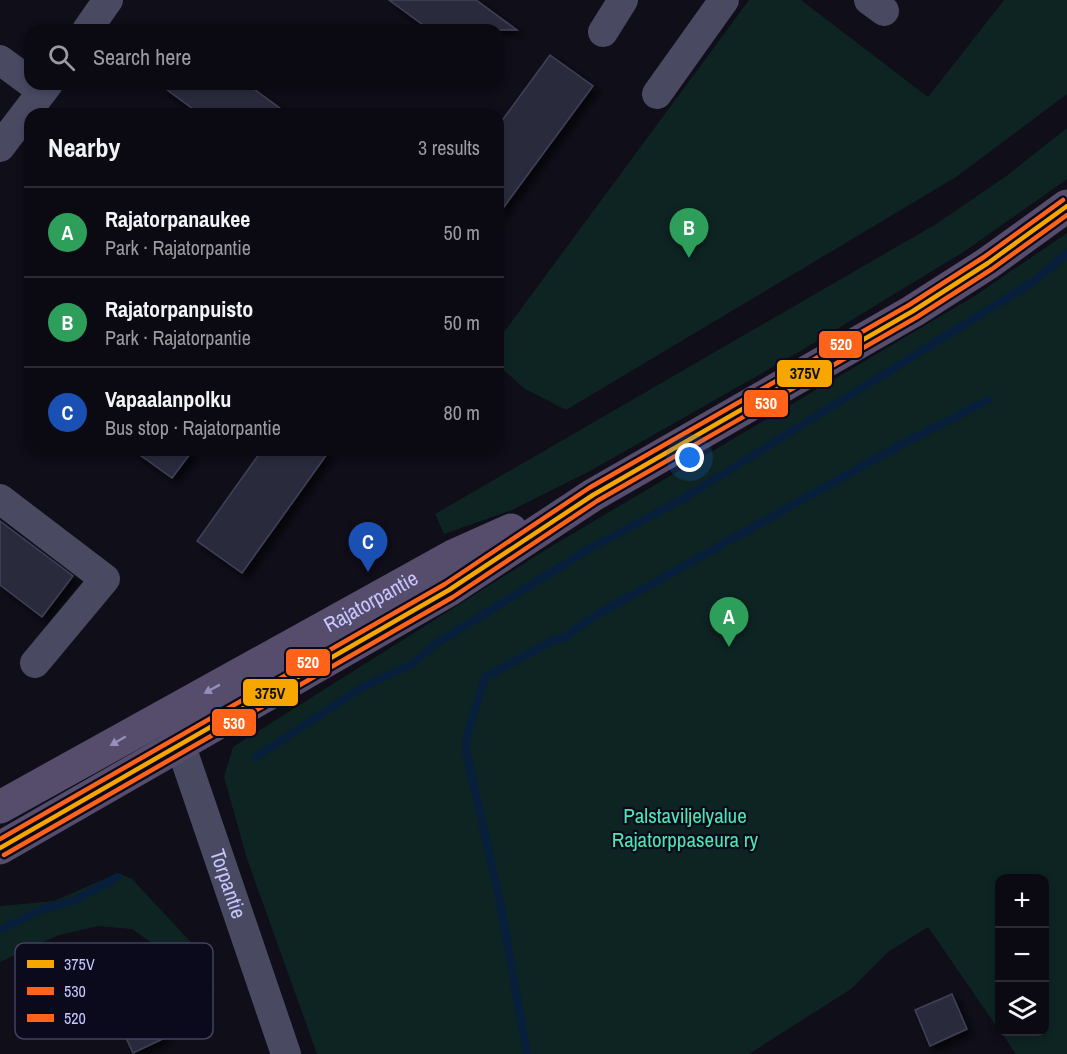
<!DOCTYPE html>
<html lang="en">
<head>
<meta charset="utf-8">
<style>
	:root { --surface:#0b0a13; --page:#191821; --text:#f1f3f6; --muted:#9a9aa0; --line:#2b2b33; --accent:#2563eb }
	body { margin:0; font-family:"Archivo Narrow",sans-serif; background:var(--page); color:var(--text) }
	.controls { position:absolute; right:18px; bottom:18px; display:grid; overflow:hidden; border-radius:12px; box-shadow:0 3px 9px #0003 }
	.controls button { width:54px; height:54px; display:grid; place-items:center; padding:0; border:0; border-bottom:2px solid var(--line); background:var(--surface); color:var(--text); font:30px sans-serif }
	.you { position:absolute; left:690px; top:458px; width:21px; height:21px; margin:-15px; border:4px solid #fff; border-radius:50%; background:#1a73e8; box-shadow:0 0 0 9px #1a73e833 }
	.badge { display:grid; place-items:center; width:39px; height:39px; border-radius:50%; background:var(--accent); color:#fff; font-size:20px; font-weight:700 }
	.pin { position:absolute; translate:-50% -50px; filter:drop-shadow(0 2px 3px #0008) }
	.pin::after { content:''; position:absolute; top:32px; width:21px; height:18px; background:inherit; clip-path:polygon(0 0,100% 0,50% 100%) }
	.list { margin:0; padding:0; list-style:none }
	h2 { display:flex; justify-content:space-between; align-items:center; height:78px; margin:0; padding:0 24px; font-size:26px }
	h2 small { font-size:20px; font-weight:400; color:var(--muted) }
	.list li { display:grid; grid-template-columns:39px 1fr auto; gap:18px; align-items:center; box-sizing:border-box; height:90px; padding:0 24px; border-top:2px solid var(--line) }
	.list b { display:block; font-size:22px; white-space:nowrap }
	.list p { margin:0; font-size:20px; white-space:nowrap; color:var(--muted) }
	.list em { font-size:20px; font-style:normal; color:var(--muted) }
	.icon { flex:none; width:33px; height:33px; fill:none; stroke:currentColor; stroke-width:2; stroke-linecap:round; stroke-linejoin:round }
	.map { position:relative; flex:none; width:1067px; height:1054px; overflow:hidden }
	.search { position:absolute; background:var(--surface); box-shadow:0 3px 9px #0003; left:24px; top:24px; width:480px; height:66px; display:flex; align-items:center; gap:15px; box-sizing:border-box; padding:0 21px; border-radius:18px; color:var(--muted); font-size:22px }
	.panel { position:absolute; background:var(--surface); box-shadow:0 3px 9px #0003; left:24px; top:108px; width:480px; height:348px; border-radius:18px }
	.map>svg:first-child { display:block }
	.green { fill:#0d2423 }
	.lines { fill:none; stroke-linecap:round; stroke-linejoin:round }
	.stream { stroke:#081f3c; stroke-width:8 }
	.building { fill:#2c2b3d; stroke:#414058; stroke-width:1.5; filter:url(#shadow) }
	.minor { stroke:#494a62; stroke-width:30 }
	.major { stroke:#564d6d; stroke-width:33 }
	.bus-1-casing { stroke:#0b0a1d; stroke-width:9 }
	.bus-2-casing { stroke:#0b0a1d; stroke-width:9 }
	.bus-3-casing { stroke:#0b0a1d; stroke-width:9 }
	.bus-1 { stroke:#f7a600; stroke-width:4.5 }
	.bus-2 { stroke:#ff6319; stroke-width:4.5 }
	.bus-3 { stroke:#ff6319; stroke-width:4.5 }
	.oneway { fill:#9490bd }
	.labels { text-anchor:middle; stroke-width:4.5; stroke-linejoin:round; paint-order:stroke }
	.street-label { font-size:21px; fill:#c7c6ff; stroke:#0b0a1d }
	.park-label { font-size:21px; fill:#4ae7b0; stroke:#0b0a1d }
	.key { fill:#0b0a1d; stroke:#434261; stroke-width:1.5 }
	.key-label { font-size:16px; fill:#c7c6ff }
	.line-badge { stroke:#0b0a1d; stroke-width:2 }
	.badge-label { font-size:16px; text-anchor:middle; font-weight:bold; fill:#fff }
	.pale-badge-label { font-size:16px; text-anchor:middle; font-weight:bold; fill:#111 }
</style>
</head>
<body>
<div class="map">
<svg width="1067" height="1054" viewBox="0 0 1067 1054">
	<defs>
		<filter id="shadow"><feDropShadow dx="5.5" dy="5.5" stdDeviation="3" flood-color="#0009"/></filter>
	</defs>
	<rect width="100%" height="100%" fill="#0f0e19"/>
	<!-- green -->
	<path class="green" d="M749,0H801L928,97L1004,0H1067V94L956,177L566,410L525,389L498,365V340Z
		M1067,128V179L965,251L799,352L590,471L512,510L444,534L435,514L936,224L1005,177Z
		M1067,233V1054H1016L1001,1032H1044V878H1000L999,1030L928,927L888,952L851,989L749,1054H317L247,859L224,777L233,747L550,547L973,297Z
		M118,873L132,879L201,953L215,988L132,929L98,926L59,935L0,962V906L54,901Z"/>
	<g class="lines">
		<!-- stream -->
		<path class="stream" d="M256,757L363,687L412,664L434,645L589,549L679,501L1033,282L1067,253
			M0,930L45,908L74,901L117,877
			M527,1054L500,902L466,750L467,736L485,677L554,640L566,638L571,632L598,614L900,445L988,400"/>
	</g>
	<!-- building -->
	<path class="building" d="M389,0H476L517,30H430Z
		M550,55L593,86L498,215V126Z
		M159,84H247L288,114H200Z
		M133,450H193L172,478Z
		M262,450H330L242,573L197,541Z
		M0,521L73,576L42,617L0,585Z
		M129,960L165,1038L133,1053L97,975Z
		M952,994L967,1029L930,1046L915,1010Z"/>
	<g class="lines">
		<!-- minor -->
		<g class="minor">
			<path d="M869,0L884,11"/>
			<path d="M87,30L108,0"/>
			<path d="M603,32L623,0"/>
			<path d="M0,60L30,82"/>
			<path d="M657,94L724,0"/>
			<path d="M0,147L48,84"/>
			<path d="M0,499L105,579L35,663"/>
			<path id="s1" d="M173,723L286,1054"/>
		</g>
		<!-- major -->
		<g class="major">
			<path id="s2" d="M0,807L455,555L511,530"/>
			<path d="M0,848L449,590L593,495L913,311L988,263L1067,206"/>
		</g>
		<!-- bus-1 casing -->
		<g class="bus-1-casing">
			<path id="bus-1" d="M0,848L449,590L593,495L913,311L988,263L1067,206"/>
		</g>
		<!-- bus-2 casing -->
		<g class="bus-2-casing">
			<path id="bus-2" d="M4,855L453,597L597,501L917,317L992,269L1067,215"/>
		</g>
		<!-- bus-3 casing -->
		<g class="bus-3-casing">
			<path id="bus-3" d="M0,839L445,584L589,488L909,305L984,257L1063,200"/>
		</g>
		<!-- bus-1 -->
		<use href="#bus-1" class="bus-1"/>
		<!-- bus-2 -->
		<use href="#bus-2" class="bus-2"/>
		<!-- bus-3 -->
		<use href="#bus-3" class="bus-3"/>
	</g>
	<!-- one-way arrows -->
	<defs><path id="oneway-solid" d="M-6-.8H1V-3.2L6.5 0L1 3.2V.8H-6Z" transform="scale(1.5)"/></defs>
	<g class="oneway">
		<use href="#oneway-solid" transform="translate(212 689) rotate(151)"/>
		<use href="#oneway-solid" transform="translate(118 741) rotate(150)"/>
	</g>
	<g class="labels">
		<!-- street labels -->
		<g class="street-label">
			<text dy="7" stroke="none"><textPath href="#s2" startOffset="424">Rajatorpantie</textPath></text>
			<text dy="7" stroke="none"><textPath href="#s1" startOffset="170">Torpantie</textPath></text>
		</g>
		<!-- park labels -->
		<g class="park-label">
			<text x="685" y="823">Palstaviljelyalue<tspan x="685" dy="24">Rajatorppaseura ry</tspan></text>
		</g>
	</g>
	<!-- legend -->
	<rect x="15" y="943" width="198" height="96" rx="9" class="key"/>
	<rect x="27" y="960" width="27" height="8" fill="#f7a600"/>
	<rect x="27" y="987" width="27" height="8" fill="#ff6319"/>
	<rect x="27" y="1014" width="27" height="8" fill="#ff6319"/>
	<g class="key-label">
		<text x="64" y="970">375V</text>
		<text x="64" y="997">530</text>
		<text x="64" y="1024">520</text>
	</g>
	<g class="line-badge">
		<rect x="818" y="330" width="45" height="29" rx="6" fill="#ff6319"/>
		<rect x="776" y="359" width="57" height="29" rx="6" fill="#f7a600"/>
		<rect x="743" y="389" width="46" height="29" rx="6" fill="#ff6319"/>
		<rect x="285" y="648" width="46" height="29" rx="6" fill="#ff6319"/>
		<rect x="242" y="678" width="57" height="29" rx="6" fill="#f7a600"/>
		<rect x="211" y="708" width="46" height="29" rx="6" fill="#ff6319"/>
	</g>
	<g class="badge-label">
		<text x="841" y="350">520</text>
		<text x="766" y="409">530</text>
		<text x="308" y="668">520</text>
		<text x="234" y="729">530</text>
	</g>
	<g class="pale-badge-label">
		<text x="805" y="379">375V</text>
		<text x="270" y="699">375V</text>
	</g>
</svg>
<div class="controls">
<button>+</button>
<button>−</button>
<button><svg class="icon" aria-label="layers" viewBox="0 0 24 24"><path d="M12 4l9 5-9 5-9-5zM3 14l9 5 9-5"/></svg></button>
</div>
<div class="you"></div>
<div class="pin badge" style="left:729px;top:647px;background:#2e9e5b">A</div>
<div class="pin badge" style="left:689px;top:258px;background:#2e9e5b">B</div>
<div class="pin badge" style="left:368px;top:572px;background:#1a4fb4">C</div>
<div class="search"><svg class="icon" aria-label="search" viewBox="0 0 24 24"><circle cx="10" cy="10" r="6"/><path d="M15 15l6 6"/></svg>Search here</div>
<section class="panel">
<h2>Nearby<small>3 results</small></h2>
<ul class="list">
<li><span class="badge" style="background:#2e9e5b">A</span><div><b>Rajatorpanaukee</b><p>Park · Rajatorpantie</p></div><em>50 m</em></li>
<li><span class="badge" style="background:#2e9e5b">B</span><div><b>Rajatorpanpuisto</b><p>Park · Rajatorpantie</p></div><em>50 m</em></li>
<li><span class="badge" style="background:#1a4fb4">C</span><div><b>Vapaalanpolku</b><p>Bus stop · Rajatorpantie</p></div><em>80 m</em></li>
</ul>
</section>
</div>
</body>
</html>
